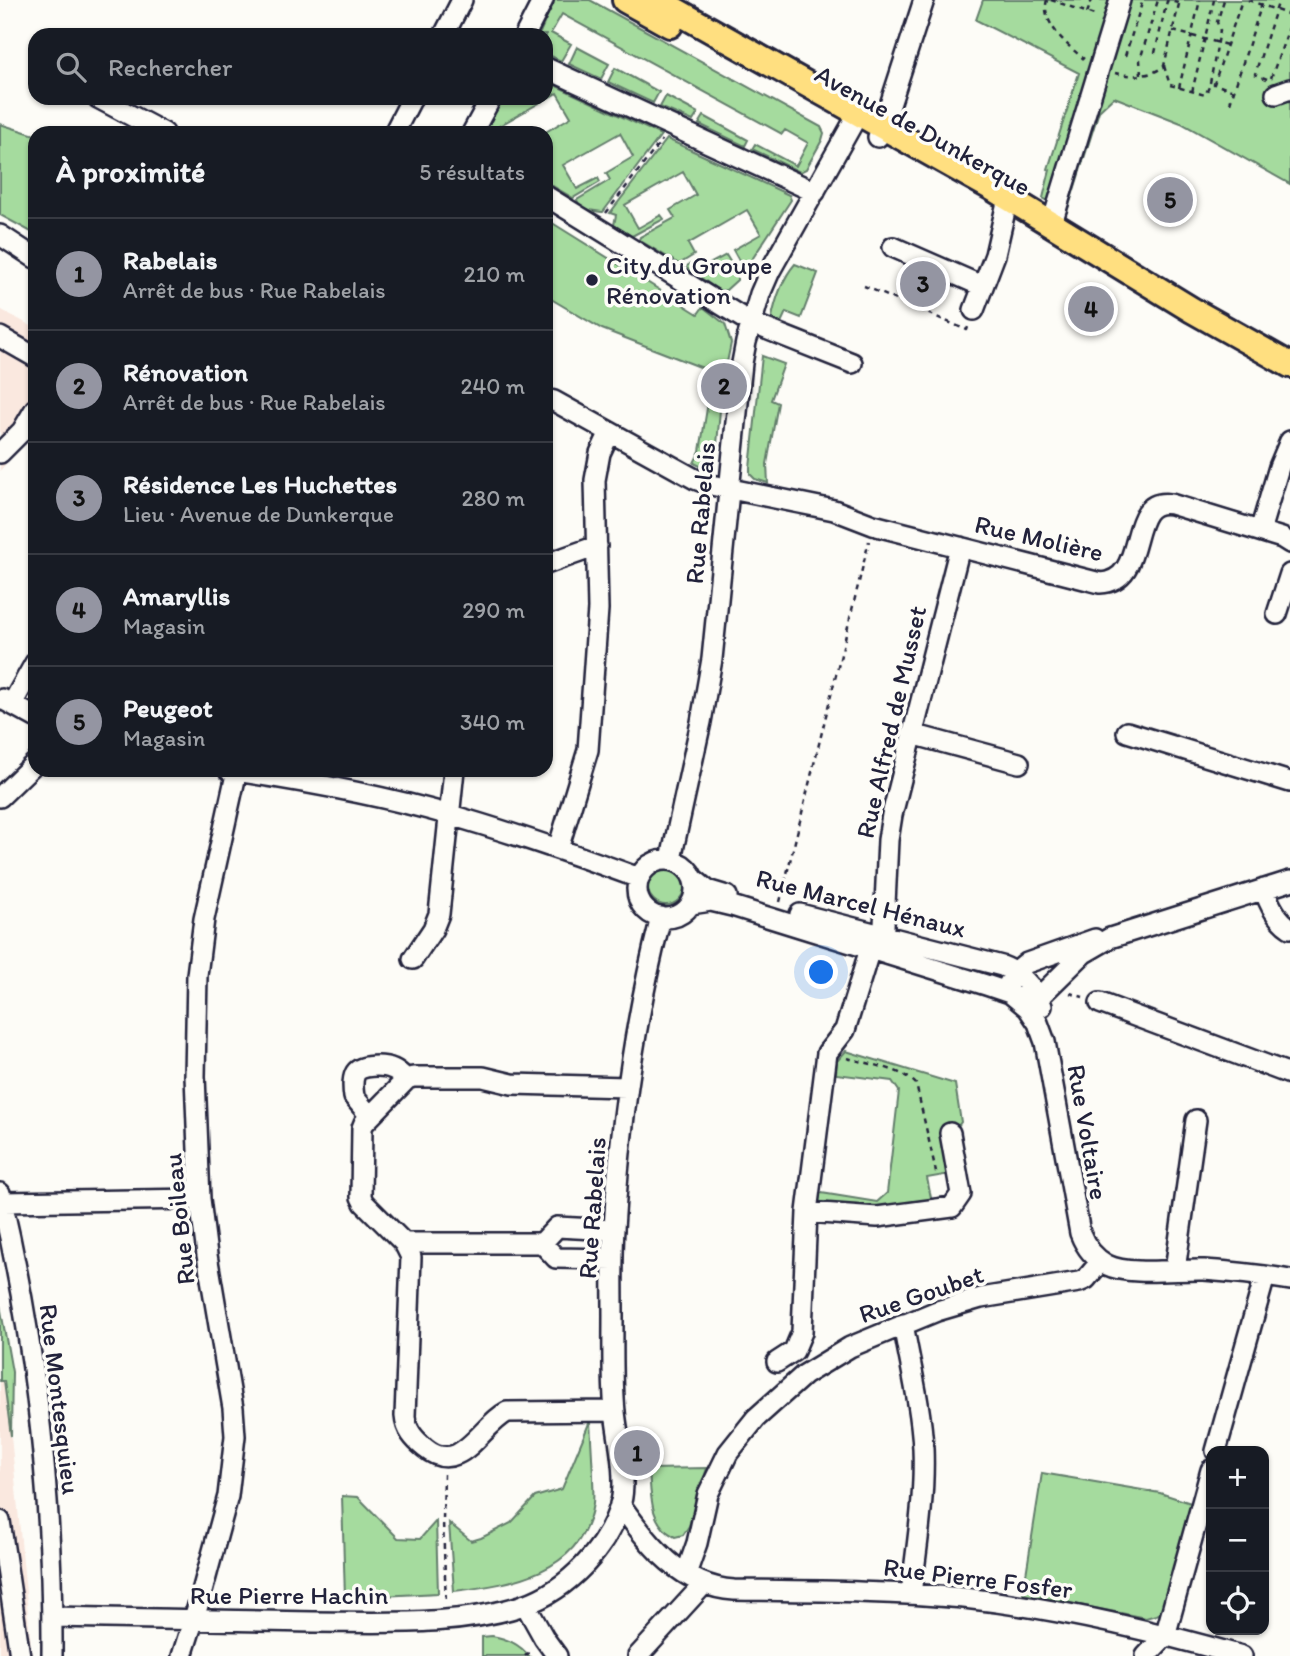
<!DOCTYPE html>
<html lang="fr">
<head>
<meta charset="utf-8">
<style>
	:root { --surface:#171b24; --page:#20242c; --text:#f1f3f6; --muted:#9ea1a6; --line:#363941; --accent:#9495a2 }
	body { margin:0; font-family:Itim,sans-serif; background:var(--page); color:var(--text) }
	.controls { position:absolute; right:21px; bottom:21px; display:grid; overflow:hidden; border-radius:14px; box-shadow:0 2px 5px #0004 }
	.controls button { width:63px; height:63px; display:grid; place-items:center; padding:0; border:0; border-bottom:2px solid var(--line); background:var(--surface); color:var(--text); font:35px sans-serif }
	.you { position:absolute; left:822px; top:973px; width:24px; height:24px; margin:-18px; border:5px solid #fff; border-radius:50%; background:#1a73e8; box-shadow:0 0 0 10px #1a73e833 }
	.badge { display:grid; place-items:center; width:46px; height:46px; border-radius:50%; background:var(--accent); color:#111; font-size:23px; font-weight:700 }
	.pin { position:absolute; translate:-50% -50%; border:4px solid #fff; box-shadow:0 2px 7px #0006 }
	.list { margin:0; padding:0; list-style:none }
	h2 { display:flex; justify-content:space-between; align-items:center; height:91px; margin:0; padding:0 28px; font-size:30px }
	h2 small { font-size:23px; font-weight:400; color:var(--muted) }
	.list li { display:grid; grid-template-columns:46px 1fr auto; gap:21px; align-items:center; box-sizing:border-box; height:112px; padding:0 28px; border-top:2px solid var(--line) }
	.list b { display:block; font-size:26px; white-space:nowrap }
	.list p { margin:0; font-size:23px; white-space:nowrap; color:var(--muted) }
	.list em { font-size:23px; font-style:normal; color:var(--muted) }
	.icon { flex:none; width:38px; height:38px; fill:none; stroke:currentColor; stroke-width:2; stroke-linecap:round; stroke-linejoin:round }
	.map { position:relative; flex:none; width:1290px; height:1656px; overflow:hidden }
	.search { position:absolute; background:var(--surface); box-shadow:0 2px 5px #0004; left:28px; top:28px; width:525px; height:77px; display:flex; align-items:center; gap:18px; box-sizing:border-box; padding:0 24px; border-radius:21px; color:var(--muted); font-size:26px }
	.panel { position:absolute; background:var(--surface); box-shadow:0 2px 5px #0004; left:28px; top:126px; width:525px; height:651px; border-radius:21px }
	.map>svg:first-child { display:block }
	.built { fill:#fae8df }
	.green { fill:#a5db9e; stroke:#647e6c; stroke-width:2 }
	.lines { fill:none; stroke-linecap:round; stroke-linejoin:round }
	.minor-casing { stroke:#22223b; stroke-width:24 }
	.major-casing { stroke:#22223b; stroke-width:30 }
	.path { stroke:#22223b; stroke-width:2.5; stroke-dasharray:5 5; stroke-linecap:butt }
	.minor { stroke:#fdfcf7; stroke-width:19 }
	.major { stroke:#ffdf80; stroke-width:24 }
	.poi-dot { fill:#22223b; stroke:#fdfcf7; stroke-width:2.5 }
	.labels { text-anchor:middle; stroke-width:7; stroke-linejoin:round; paint-order:stroke }
	.street-label { font-size:26px; fill:#22223b; stroke:#fdfcf7 }
	.poi-label { font-size:26px; fill:#22223b; stroke:#fdfcf7; text-anchor:start }
</style>
</head>
<body>
<div class="map">
<svg width="1290" height="1656" viewBox="0 0 1290 1656">
	<rect width="100%" height="100%" fill="#fdfcf7"/>
	<filter id="ink" filterUnits="userSpaceOnUse"><feTurbulence type="fractalNoise" baseFrequency=".0143" numOctaves="2"/><feDisplacementMap in="SourceGraphic" scale="14" xChannelSelector="R" yChannelSelector="G"/><feConvolveMatrix kernelMatrix="1 2 1 2 8 2 1 2 1" color-interpolation-filters="sRGB"/></filter>
	<g filter="url(#ink)">
		<!-- built -->
		<path class="built" d="M0,309L35,328V427L0,471Z
			M0,1305L12,1372L11,1436L32,1656H0Z"/>
		<!-- green -->
		<path class="green" d="M554,0H590L821,127L824,133L822,140L806,169L800,172L752,149L755,144L796,166L808,143L785,130L782,134L562,14L551,33L571,44L561,61L547,54L546,35H539Z
			M983,0H1290V184L1181,123L1114,97L1099,111L1067,212L1043,198L1050,170L1048,169L1079,73L976,20Z
			M577,47L609,64L601,79L569,64Z
			M615,68L659,92L653,103L608,82Z
			M546,81L661,135L603,212C593,211 581,210 577,200L610,180L606,173L633,157L620,133L563,165L577,189L598,178L600,182L573,198L546,182L547,139L546,133H544L571,117L557,93L499,126L503,133H485V129L502,98H546Z
			M666,96L698,113L693,121L660,107Z
			M704,116L748,140L745,146L699,124Z
			M0,124L35,135V234L0,215Z
			M667,139L789,195L791,200L747,267L742,266L733,250L761,234L747,210L688,244L694,255L679,264L639,240L640,237L675,218L670,210L696,195L683,172L625,205L638,228L661,215L664,219L632,236L614,225L616,215L610,213Z
			M546,219L698,314L703,307L725,324L731,343L722,387L716,456L712,462L700,466L694,463L700,451L713,372L602,329L546,296Z
			M726,255L737,273V280L726,290L720,291L685,267L697,260L702,268Z
			M795,264L818,273L801,318L786,312L780,325L771,322C775,301 781,280 795,264Z
			M762,356L784,364L771,400L778,403L767,464L768,483L755,479L750,474V468Z
			M648 887a18 18 0 1 1 36 0a18 18 0 1 1-36 0Z
			M846,1051L955,1084L961,1122L958,1126L942,1129L950,1174L927,1178L932,1203L879,1209L818,1203L815,1201V1192L877,1202L887,1193L899,1091L892,1081L836,1074L837,1061Z
			M0,1305L12,1372L11,1436L4,1381H0Z
			M590,1421C591,1439 592,1457 593,1475C593,1484 594,1494 593,1503C583,1573 512,1584 454,1591L449,1523L471,1541L481,1538L511,1523L535,1497L562,1489Z
			M707,1468L689,1526L683,1535L675,1537C649,1524 651,1494 649,1469Z
			M1042,1473L1160,1493L1197,1505L1166,1612L1146,1618L1023,1594Z
			M342,1496L358,1497L398,1538L420,1539L436,1521L438,1593L345,1598Z
			M492,1636C508,1639 519,1644 529,1656H482V1637Z"/>
		<g class="lines">
			<!-- minor casing -->
			<g class="minor-casing">
				<path id="minor" d="M444,35L462,0
					M525,35L543,0
					M546,68L815,192
					M1276,94L1290,89
					M98,98L164,133
					M394,133L412,98
					M472,133L491,98
					M878,137L889,108L924,0
					M546,196L751,323L852,363
					M1052,223L1120,0
					M0,235L35,258
					M893,247L982,286
					M974,310L995,255L1008,198
					M0,337L35,357
					M546,399L554,401L695,479L711,485L834,510L873,525L1100,583C1151,581 1123,496 1171,504L1282,538L1290,543
					M0,453L22,431L35,409
					M1260,531L1279,467L1290,441
					M546,564L597,546
					M1277,614L1290,574
					M2,699L35,717
					M12,704L35,663
					M1127,732L1290,782
					M912,734L1019,763
					M229,770C304,781 377,794 450,815C514,833 576,855 639,878
					M0,797L35,763
					M558,849L588,750L598,609L595,480L600,453L610,432
					M671,859L701,722L712,659L742,363L746,342L760,294L770,271L859,112
					M637 889a29 29 0 1 1 58 0a29 29 0 1 1-58 0Z
					M695,880L707,890L727,896
					M1264,889C1269,904 1276,919 1290,928
					M691,904L711,901L732,906L986,985L1010,993L1028,1008L1084,953L1110,938L1290,881
					M800,914L1002,966C1021,973 1034,988 1042,1006
					M883,947L888,840L892,815L960,547
					M413,959L433,929L439,914L454,770
					M1009,983L1016,972L1027,963L1095,939
					M1100,1003L1290,1074
					M1028,1008L1038,1023L1045,1042L1080,1233C1085,1246 1094,1258 1107,1265C1129,1276 1178,1269 1204,1270C1233,1272 1262,1275 1290,1280
					M370,1116L354,1097C353,1090 352,1080 355,1074C359,1064 384,1065 393,1069C398,1071 402,1076 407,1079
					M0,1193C36,1345 53,1500 52,1656
					M2,1202L200,1199
					M807,1212L877,1217L952,1207L961,1194L950,1133
					M404,1243H542
					M613,1259L556,1258L542,1243L557,1227L614,1230
					M1175,1270L1196,1120
					M903,1324C910,1364 921,1407 923,1448C925,1496 917,1546 911,1594
					M777,1362L794,1351L802,1332L807,1212L827,1053L845,1030L870,949
					M615,1411L507,1412C480,1426 460,1477 425,1448C414,1439 406,1430 405,1416L411,1257L404,1243L364,1203L361,1197L362,1128L364,1123L407,1079L413,1077H483L512,1084L627,1087
					M1216,1451L1265,1276
					M620,1504C648,1544 682,1587 734,1590C811,1591 888,1591 964,1598C1058,1608 1151,1630 1242,1656
					M0,1521L20,1656
					M686,1574L697,1543L708,1494L728,1453L756,1418L804,1375L850,1347L937,1311L981,1298L1079,1282L1086,1279L1101,1261
					M525,1604L544,1638L557,1656
					M52,1617C139,1619 226,1621 313,1622C382,1622 457,1627 524,1605C568,1590 609,1547 621,1502C627,1477 618,1438 615,1412C612,1380 613,1347 613,1315C613,1286 612,1258 614,1229C620,1124 635,1019 661,917
					M182,1656L200,1599L228,1496L235,1436L233,1408L207,1255L200,1199L195,1076L197,975L204,919L237,770
					M638,1656L704,1584
					M1146,1656L1165,1636L1211,1470"/>
			</g>
			<!-- major casing -->
			<g class="major-casing">
				<path id="major" d="M625,0L670,25
					M657,0L994,189L1192,310L1290,365"/>
			</g>
			<!-- path -->
			<path class="path" d="M1047,0C1040,22 1068,46 1084,59
				M1051,0L1097,16
				M1248,0L1290,15
				M1087,13L1092,0
				M1173,31L1227,45
				M1155,53L1167,1L1179,3
				M1125,56L1143,0
				M1164,66L1170,85L1205,95L1211,83
				M1115,73C1131,77 1151,77 1164,66L1180,0
				M1141,74L1140,60L1158,0
				M1271,78L1290,25
				M1267,79L1255,74L1279,0
				M1210,83L1220,31L1217,22L1224,0
				M1179,88L1200,0
				M1234,91L1214,84L1242,0
				M1192,92L1214,0
				M1230,103L1263,0
				M606,213L662,140
				M864,286L967,330L968,327
				M780,902L869,541
				M1070,993L1083,997
				M847,1058C868,1064 901,1068 916,1084L937,1176
				M444,1474L443,1521L446,1604
				M525,1656L532,1650"/>
			<!-- minor -->
			<use href="#minor" class="minor"/>
			<!-- major -->
			<use href="#major" class="major"/>
		</g>
	</g>
	<!-- markers -->
	<circle class="poi-dot" cx="592" cy="280" r="7"/>
	<g class="labels">
		<!-- street labels -->
		<g class="street-label">
			<text transform="translate(923 130) rotate(29)" y="9">Avenue de Dunkerque</text>
			<text transform="translate(700 513) rotate(-85)" y="9">Rue Rabelais</text>
			<text transform="translate(1039 538) rotate(13)" y="9">Rue Molière</text>
			<text transform="translate(891 722) rotate(-77)" y="9">Rue Alfred de Musset</text>
			<text transform="translate(861 903) rotate(14)" y="9">Rue Marcel Hénaux</text>
			<text transform="translate(1088 1132) rotate(80)" y="9">Rue Voltaire</text>
			<text transform="translate(592 1208) rotate(-86)" y="9">Rue Rabelais</text>
			<text transform="translate(179 1219) rotate(-96)" y="9">Rue Boileau</text>
			<text transform="translate(921 1294) rotate(-19)" y="9">Rue Goubet</text>
			<text transform="translate(60 1399) rotate(83)" y="9">Rue Montesquieu</text>
			<text transform="translate(978 1578) rotate(7)" y="9">Rue Pierre Fosfer</text>
			<text x="289" y="1604">Rue Pierre Hachin</text>
		</g>
		<!-- poi labels -->
		<g class="poi-label">
			<text x="606" y="274">City du Groupe<tspan x="606" dy="30">Rénovation</tspan></text>
		</g>
	</g>
</svg>
<div class="controls">
<button>+</button>
<button>−</button>
<button><svg class="icon" aria-label="locate" viewBox="0 0 24 24"><circle cx="12" cy="12" r="6"/><path d="M12 2v4M12 18v4M2 12h4M18 12h4"/></svg></button>
</div>
<div class="you"></div>
<div class="pin badge" style="left:637px;top:1453px">1</div>
<div class="pin badge" style="left:724px;top:386px">2</div>
<div class="pin badge" style="left:923px;top:284px">3</div>
<div class="pin badge" style="left:1091px;top:309px">4</div>
<div class="pin badge" style="left:1170px;top:200px">5</div>
<div class="search"><svg class="icon" aria-label="search" viewBox="0 0 24 24"><circle cx="10" cy="10" r="6"/><path d="M15 15l6 6"/></svg>Rechercher</div>
<section class="panel">
<h2>À proximité<small>5 résultats</small></h2>
<ul class="list">
<li><span class="badge">1</span><div><b>Rabelais</b><p>Arrêt de bus · Rue Rabelais</p></div><em>210 m</em></li>
<li><span class="badge">2</span><div><b>Rénovation</b><p>Arrêt de bus · Rue Rabelais</p></div><em>240 m</em></li>
<li><span class="badge">3</span><div><b>Résidence Les Huchettes</b><p>Lieu · Avenue de Dunkerque</p></div><em>280 m</em></li>
<li><span class="badge">4</span><div><b>Amaryllis</b><p>Magasin</p></div><em>290 m</em></li>
<li><span class="badge">5</span><div><b>Peugeot</b><p>Magasin</p></div><em>340 m</em></li>
</ul>
</section>
</div>
</body>
</html>
